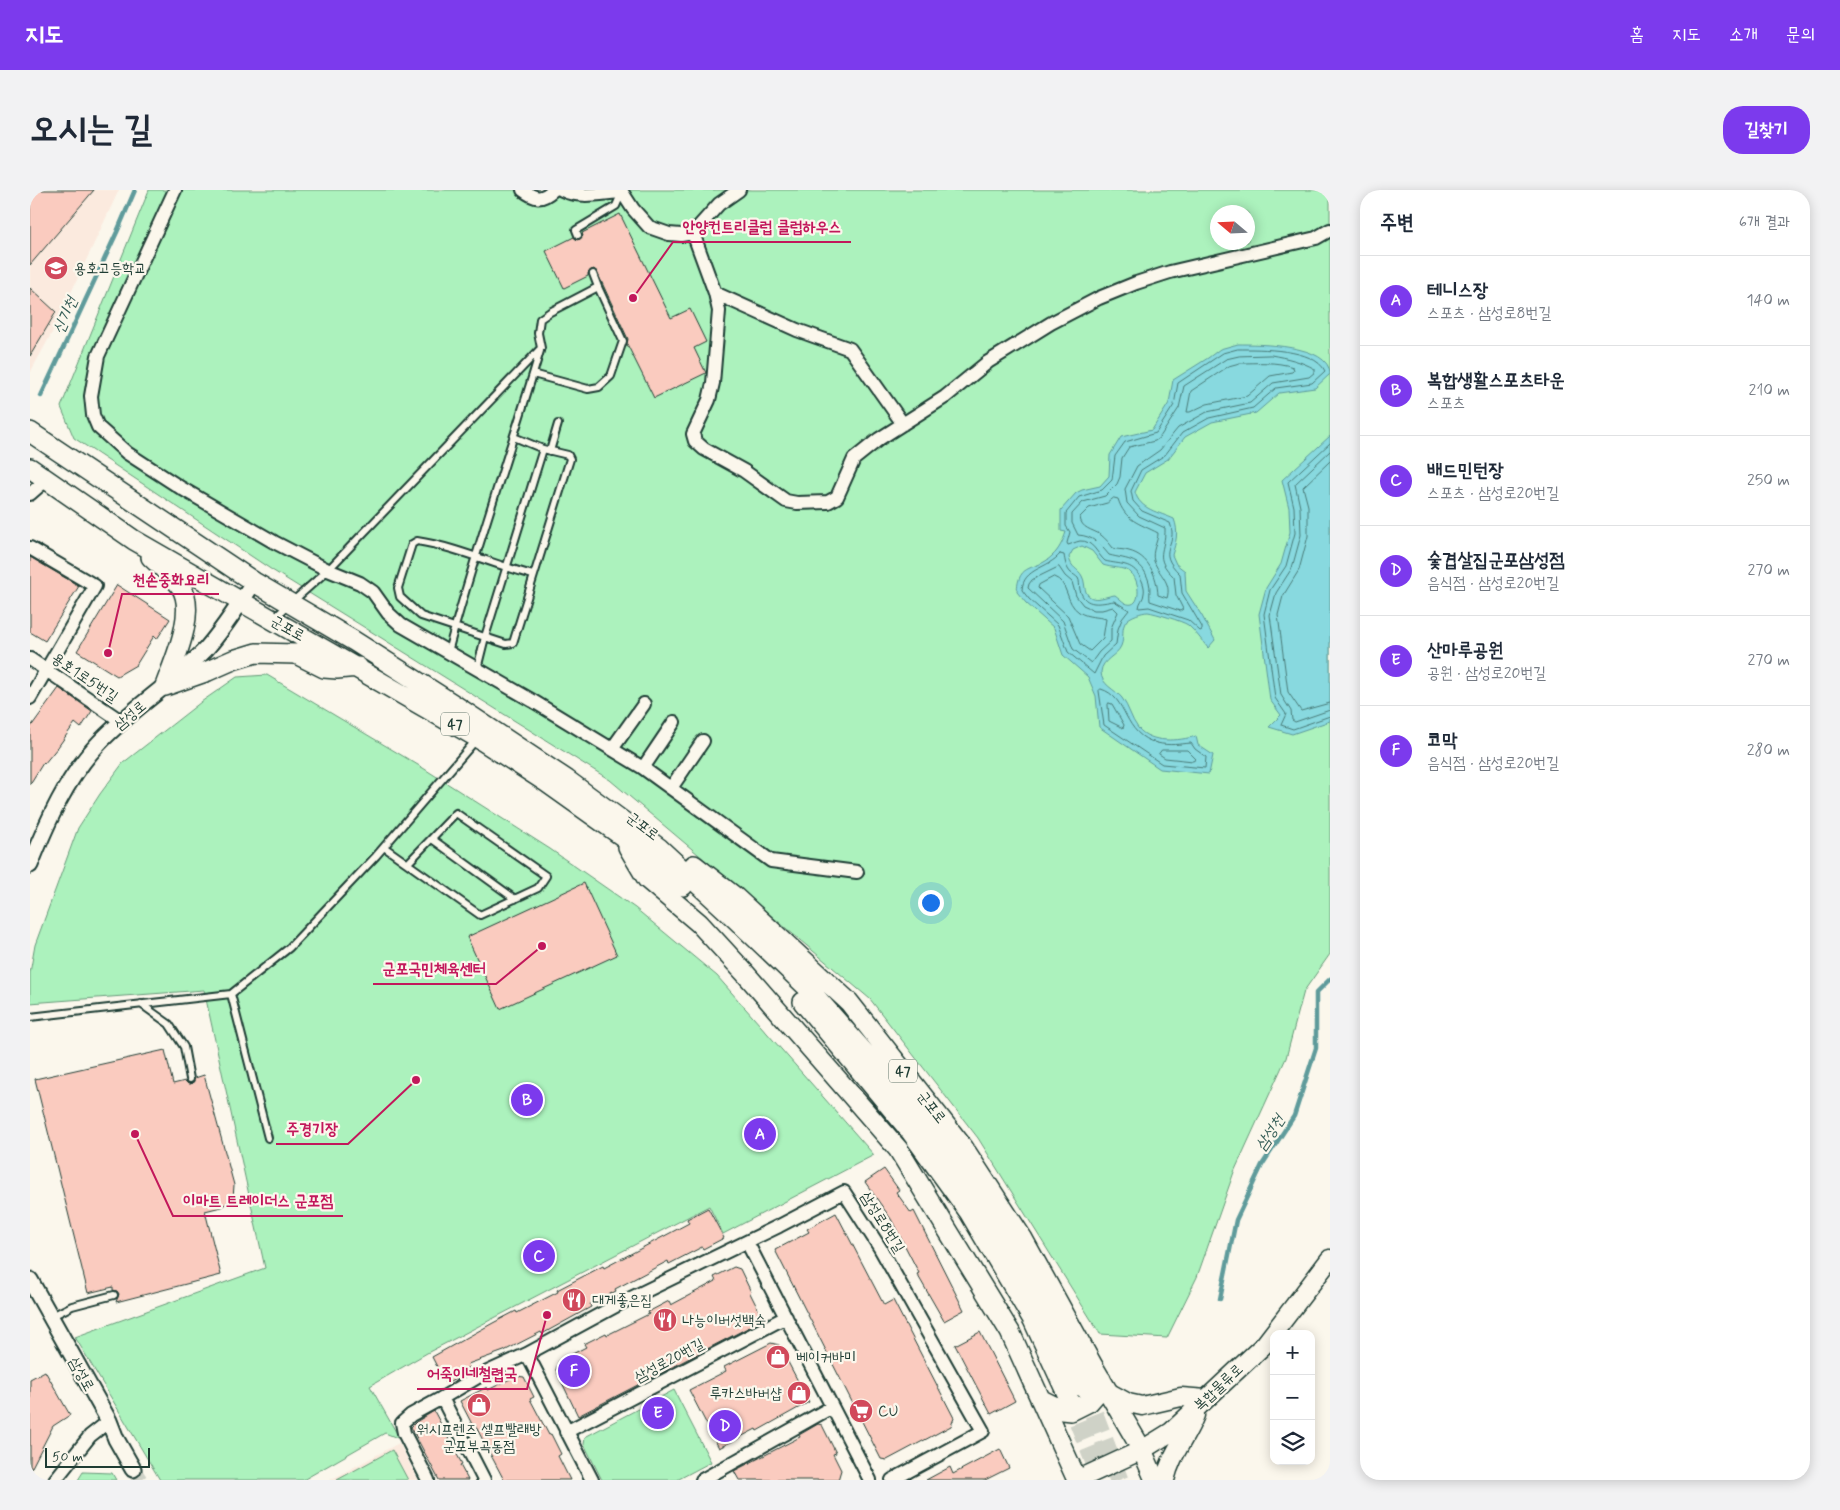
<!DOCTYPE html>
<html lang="ko">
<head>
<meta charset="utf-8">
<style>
	:root { --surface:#fff; --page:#f2f2f3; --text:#1f2937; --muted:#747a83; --line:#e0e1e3; --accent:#7c3aed }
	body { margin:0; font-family:Mynerve,"Poor Story",sans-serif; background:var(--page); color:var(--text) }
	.controls { position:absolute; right:15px; bottom:15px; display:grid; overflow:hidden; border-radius:10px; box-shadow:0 2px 12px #0003 }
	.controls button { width:45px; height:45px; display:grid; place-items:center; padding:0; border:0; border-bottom:1px solid var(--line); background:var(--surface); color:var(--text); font:25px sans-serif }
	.compass { position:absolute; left:1180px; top:15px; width:45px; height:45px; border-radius:50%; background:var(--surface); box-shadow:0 2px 12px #0003; rotate:289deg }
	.scale { position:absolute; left:15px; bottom:12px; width:105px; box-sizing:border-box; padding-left:5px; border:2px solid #1f3d34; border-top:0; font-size:14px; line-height:18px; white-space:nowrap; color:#1f3d34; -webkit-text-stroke:4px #fbf7ec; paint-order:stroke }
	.you { position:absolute; left:900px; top:712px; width:18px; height:18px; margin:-12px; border:4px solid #fff; border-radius:50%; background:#1a73e8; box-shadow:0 0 0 8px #1a73e833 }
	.badge { display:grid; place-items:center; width:32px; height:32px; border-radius:50%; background:var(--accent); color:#fff; font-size:16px; font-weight:700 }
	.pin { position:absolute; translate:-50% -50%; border:2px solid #fff; box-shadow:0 1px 5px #0006 }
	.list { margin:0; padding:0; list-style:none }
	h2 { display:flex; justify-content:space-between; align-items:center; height:65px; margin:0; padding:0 20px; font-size:21px }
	h2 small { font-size:16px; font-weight:400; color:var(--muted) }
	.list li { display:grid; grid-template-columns:32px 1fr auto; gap:15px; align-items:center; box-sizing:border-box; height:90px; padding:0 20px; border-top:1px solid var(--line) }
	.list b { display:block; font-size:19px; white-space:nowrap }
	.list p { margin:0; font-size:16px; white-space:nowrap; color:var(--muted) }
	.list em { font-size:16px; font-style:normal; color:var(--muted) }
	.icon { flex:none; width:28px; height:28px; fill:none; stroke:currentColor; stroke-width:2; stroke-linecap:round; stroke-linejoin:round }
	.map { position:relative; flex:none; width:1300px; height:1290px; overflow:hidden; border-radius:20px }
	header { display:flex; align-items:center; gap:30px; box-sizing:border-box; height:70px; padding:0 25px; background:var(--accent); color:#fff }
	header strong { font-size:24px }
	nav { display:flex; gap:28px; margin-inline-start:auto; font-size:18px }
	.intro { display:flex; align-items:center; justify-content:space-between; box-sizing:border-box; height:120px; padding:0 30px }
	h1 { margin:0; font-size:35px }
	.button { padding:12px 22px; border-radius:20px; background:var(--accent); color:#fff; font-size:18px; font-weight:700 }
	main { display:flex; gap:30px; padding:0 30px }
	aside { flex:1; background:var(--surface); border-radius:20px; box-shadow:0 2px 12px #0003 }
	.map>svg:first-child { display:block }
	.built { fill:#fbeade }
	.green { fill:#acf2bd; stroke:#669878; fill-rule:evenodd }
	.water { fill:#88d9df; stroke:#5e9b9b; fill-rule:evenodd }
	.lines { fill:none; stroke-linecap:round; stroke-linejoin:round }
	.shore { stroke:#497b78; stroke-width:1 }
	.stream { stroke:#5e9b9b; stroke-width:4.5 }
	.building { fill:#facbbf; stroke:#1f3d34 }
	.tertiary-tunnel { stroke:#cfd2c7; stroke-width:15; stroke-dasharray:15 8; stroke-linecap:butt }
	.primary-tunnel { stroke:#cfd2c7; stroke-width:19; stroke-dasharray:19 9; stroke-linecap:butt }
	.service-casing { stroke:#1f3d34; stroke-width:10 }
	.minor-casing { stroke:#1f3d34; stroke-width:16 }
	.tertiary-casing { stroke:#1f3d34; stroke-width:19 }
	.secondary-casing { stroke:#1f3d34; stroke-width:21 }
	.primary-casing { stroke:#1f3d34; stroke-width:22 }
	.service { stroke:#fbf7ec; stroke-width:6 }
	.minor { stroke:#fbf7ec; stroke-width:12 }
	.tertiary { stroke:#fbf7ec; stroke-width:15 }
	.secondary { stroke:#fbf7ec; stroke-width:18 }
	.primary { stroke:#fbf7ec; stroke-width:19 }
	.labels { text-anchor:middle; stroke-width:4.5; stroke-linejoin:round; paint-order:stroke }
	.shield { fill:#fbf7ec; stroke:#61756b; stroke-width:1 }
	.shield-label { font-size:14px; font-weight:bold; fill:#1f3d34 }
	.poi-label { font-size:15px; fill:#1f3d34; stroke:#fbf7ec; text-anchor:start }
	.street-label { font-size:15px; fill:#1f3d34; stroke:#fbf7ec }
	.water-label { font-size:16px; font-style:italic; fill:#345c56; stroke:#fbf7ec }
	.leader { fill:none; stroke:#c2185b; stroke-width:2 }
	.callout-dot { fill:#c2185b; stroke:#fbf7ec; stroke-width:2 }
	.callout-label { font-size:16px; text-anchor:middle; font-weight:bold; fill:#c2185b; stroke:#fbf7ec; stroke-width:4.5; stroke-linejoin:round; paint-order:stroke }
</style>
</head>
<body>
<header>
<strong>지도</strong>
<nav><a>홈</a><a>지도</a><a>소개</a><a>문의</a></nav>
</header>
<div class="intro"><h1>오시는 길</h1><a class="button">길찾기</a></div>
<main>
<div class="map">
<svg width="1300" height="1290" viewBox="0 0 1300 1290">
	<rect width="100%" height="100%" fill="#fbf7ec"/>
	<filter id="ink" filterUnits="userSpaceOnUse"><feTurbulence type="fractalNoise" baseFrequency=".02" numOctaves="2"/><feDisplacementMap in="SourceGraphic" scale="10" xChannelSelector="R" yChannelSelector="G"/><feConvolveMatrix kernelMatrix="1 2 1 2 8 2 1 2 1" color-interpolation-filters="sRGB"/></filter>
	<g filter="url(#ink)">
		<!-- built -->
		<path class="built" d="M0,0H89L24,139L0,183Z
			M369,1253L388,1290H300Z"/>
		<!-- green -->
		<path class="green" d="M119,0H1300V764L1274,801L1256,868L1204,982L1167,1087L1137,1148L1070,1144L948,948L840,809L580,590L242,380L44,248L31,217ZM1188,22H1218V52H1188Z
			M237,485L393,578L520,659L605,718L687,786L844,965L693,1044L679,1016L397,1163L340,1196L370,1249L355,1243L273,1290H130L45,1147L235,1078L174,800L0,813V783L5,755L48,638L70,604L93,573L171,512L207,487Z
			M644,1200L681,1272L647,1290H572L554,1254L555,1247Z
			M362,1260L378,1290H307Z
			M53,1282L82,1283L86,1290H48Z"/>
		<!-- water -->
		<path class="water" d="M1208,154C1228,154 1300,154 1300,184L1285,198L1249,203L1226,223L1182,232L1155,247L1138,269L1115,283L1105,302C1110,320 1129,322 1144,329C1149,342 1146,352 1142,365L1146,374L1155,381L1156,401L1172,426L1185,450L1178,458C1172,451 1165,441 1158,435C1152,431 1125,423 1118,422C1112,422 1101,426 1097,430C1090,438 1095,447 1091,456C1087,466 1072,469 1071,482C1071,495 1085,499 1092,508C1099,517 1101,529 1108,538C1121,554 1149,551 1166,546L1168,555L1183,565L1179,584L1130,579L1069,537L1066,506L1058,487L1033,465L1024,438L996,413L987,402C988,371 1006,382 1022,366C1029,360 1033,351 1036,342L1031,341V320L1046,303L1052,300L1070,296L1079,286L1080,265L1091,247L1122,240L1139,213L1143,190L1178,168L1190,159ZM1052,356L1062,361L1073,375C1081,378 1093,377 1100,382C1111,390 1112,421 1095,413C1092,411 1088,407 1085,405C1075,406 1062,414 1056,402C1054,397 1055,391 1052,386C1048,378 1041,379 1039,367L1043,360Z
			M1300,246V531L1262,544L1239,537L1251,525L1240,510L1229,424L1236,398L1251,374L1260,342L1259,318L1252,290Z"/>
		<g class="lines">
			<!-- shore -->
			<path class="shore" d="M1208,159C1230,159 1284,158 1295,181L1282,193L1246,198L1223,218L1179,228L1152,243L1135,265L1111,280L1101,301L1103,311L1112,321L1140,333C1149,357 1124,359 1150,384L1152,403L1172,437V440L1170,441L1158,430L1119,417L1109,418C1109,412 1114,409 1114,403C1115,398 1113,392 1110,387C1102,372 1090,375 1075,371C1067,364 1063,350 1050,351C1045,352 1042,354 1038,355L1037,353L1040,342L1036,336V323L1049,307L1072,300L1082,290L1085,266L1095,252L1126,243L1144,215L1148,193L1193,163Z
				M1241,165C1257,168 1271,171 1285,179V182L1279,187L1243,193L1220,213L1177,222L1148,238L1130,260L1107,276L1095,299L1097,313L1109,326L1135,338C1136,362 1122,366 1144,387L1146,405L1153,419L1150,421L1120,411C1119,406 1121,398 1119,392C1112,368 1098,370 1079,365C1070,354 1063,346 1048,345L1042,333V324L1053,312L1075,306L1087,294L1090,287L1092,268L1099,257L1125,251L1130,247L1149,218L1154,196L1196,169L1209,166Z
				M1210,173C1227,173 1246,171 1263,177L1264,180L1262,182L1240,186L1217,206L1177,214L1160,222H1157L1161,201L1199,176Z
				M1300,253L1258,292L1264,317L1265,343L1256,376L1240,400L1234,424L1245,508L1256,524L1251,535L1263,539L1300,526
				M1300,261L1265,294L1270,317L1271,345L1262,378L1246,403L1240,425L1251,505L1261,521L1262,530L1265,532L1300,520
				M1300,271L1273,297L1278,316V346L1269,380L1253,406L1248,425L1258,502L1271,521L1300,513
				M1084,308L1088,309C1095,331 1109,333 1128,343C1128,352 1121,361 1124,371C1129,385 1142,392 1137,408L1128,405C1127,386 1119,366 1099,361C1094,359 1088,360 1083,358C1080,354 1076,349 1071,345C1062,339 1051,339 1050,327L1059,318L1077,313Z
				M1030,364L1034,365C1035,371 1036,378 1041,383C1043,384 1046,386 1048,388C1050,391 1049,396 1050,400C1055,418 1071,413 1084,411L1099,420L1092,429L1088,439L1086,454L1073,466L1064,484L1038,462L1028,435L999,409L992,400C993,378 1018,379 1030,364Z
				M1029,377L1035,386L1042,392L1046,406L1053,415L1064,420H1072L1083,417L1088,422L1081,438V451L1069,462L1061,473L1043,459L1033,431L998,398L999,394L1002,390Z
				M1024,387C1039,392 1035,413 1049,422C1058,428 1067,426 1076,429L1073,448L1060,461L1050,454L1038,426L1008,398L1009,395Z
				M1071,499C1099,507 1092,545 1127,553C1139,556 1150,554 1161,553L1165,559L1176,567L1175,578L1132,574L1074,535L1069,501Z
				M1079,513L1082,514L1094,535L1093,538L1079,531L1078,515Z
				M1132,560H1157L1166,569L1163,571L1135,568L1129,564Z"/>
			<!-- stream -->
			<path class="stream" d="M11,206L87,42L105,0
				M1190,1109L1206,1030L1232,975L1264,926L1286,858V803L1300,789"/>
		</g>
		<!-- building -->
		<path class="building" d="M0,0H64L0,75Z
			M590,24L641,128L660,119L676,152L664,158L676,183L624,208L597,154L598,149L567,82L564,79L561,80L558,83V86L534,98L516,61L544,47L547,50L550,49L553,46L552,43Z
			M0,98L26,122L0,166Z
			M0,367L49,396L15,451L0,442Z
			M87,395L140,429L127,449L124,446L106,475L87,486L47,461Z
			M29,498L62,521L51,538L45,533L28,557L14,574L13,573L0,594V538Z
			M554,693L587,765L470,819L437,747Z
			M135,860L143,894L155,891L158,894H161L165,888L174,885L204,995L203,1009L191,1017L175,1021L191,1085L86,1112L89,1104L87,1101L83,1100V1097L58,1103L5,889Z
			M854,979L869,1000L866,1002L881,1023L884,1021L934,1120L914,1131L887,1084L889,1083L861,1029L835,992Z
			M678,1018L694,1048L673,1059L672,1057L639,1074L638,1071L585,1099L586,1101L560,1114L561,1117L512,1144L511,1142L474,1161L438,1174L439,1177L429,1182L431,1186L416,1194L402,1167L463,1133L486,1121L487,1123L528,1102L527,1100L552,1087L573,1076L574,1078L659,1033L657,1029Z
			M806,1023L854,1115L863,1110L924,1228L921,1236L857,1270L851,1269L745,1060L779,1042L777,1039Z
			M704,1077L710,1079L721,1102L720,1103L732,1127L731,1131L548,1226L526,1180L529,1171L556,1157L554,1154L576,1143L577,1145L619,1124L618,1122L639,1111L641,1115L686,1091L684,1087Z
			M950,1142L985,1211L961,1224L925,1155Z
			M741,1153L749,1155L779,1212L727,1241L726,1239L689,1258L659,1200L696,1181L694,1177Z
			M15,1181L40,1225L23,1236L0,1281V1189Z
			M486,1186L494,1187L504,1207L500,1209L519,1245L521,1244L531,1264L528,1266L540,1290H474L445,1235L443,1236L430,1211L457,1197L458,1200Z
			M404,1221L432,1274L430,1275L438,1290H409L381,1237L386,1232Z
			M788,1234L792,1235L806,1263L803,1264L811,1280L808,1290H709L704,1281L770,1247L769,1245Z
			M970,1259L979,1278L955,1290H896L920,1277L923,1284Z"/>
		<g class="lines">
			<!-- tertiary-tunnel -->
			<path class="tertiary-tunnel" d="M103,1279L110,1290"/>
			<!-- primary-tunnel -->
			<path class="primary-tunnel" d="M1054,1198L1089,1290
				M1038,1206L1072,1290"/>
			<!-- service casing -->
			<g class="service-casing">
				<path id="service" d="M548,45L546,40L586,16L592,2
					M503,184L558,199L569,197L581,186L593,151L568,97
					M484,247L513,259L538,265L540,269L483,453L476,454L391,426L370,407L368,398L382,354L387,351C427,357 464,375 503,385
					M520,261L528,234
					M243,429L298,380L511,158L508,143L510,129L520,122L568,97L563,84
					M418,462C445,361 480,262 510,161
					M447,479L455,447L513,259
					M402,649L485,709
					M354,657L450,725L508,698L516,686L426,623L378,673
					M201,804L238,948
					M111,814L139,834L154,857L160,889
					M0,827L201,804L259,758L346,666L446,550
					M20,1127L42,1116L84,1105"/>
			</g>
			<!-- minor casing -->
			<g class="minor-casing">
				<path id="minor" d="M145,0L68,166L61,206L63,225L68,237L97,263L151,298L244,352L298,380L330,393L343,402L358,423L371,435L503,511L613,578L741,671L827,682
					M493,0C505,9 511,11 523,0
					M532,0C549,9 573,3 592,2L603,19L619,37L639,44L651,45L663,43L689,14L709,0
					M663,43L685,103L689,121L683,193L679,210L663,244L665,251L674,259L714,281L756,311L767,313L798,312L807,307L824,269L849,249L915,207L958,172L1021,133L1069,108L1106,93L1140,82L1286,48L1300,40
					M685,103L767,140L820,159L873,234
					M0,304L16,290
					M0,358L65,396L0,508
					M0,469L91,531
					M582,559L614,514
					M613,578L644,532
					M641,598L673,551
					M717,1052L840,1290
					M497,1164L562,1290
					M536,1242L756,1127
					M25,1290L60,1246L79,1231
					M398,1290L374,1243L372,1233L381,1225L412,1208
					M454,1290L412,1208L451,1185L497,1164L593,1112L749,1036L814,1002L850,1058L953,1241L862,1290
					M672,1290L802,1217"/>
			</g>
			<!-- tertiary casing -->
			<g class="tertiary-casing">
				<path id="tertiary" d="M0,675C17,632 37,587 69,553C101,519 142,494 175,460C193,440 209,415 224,392
					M0,1090L79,1231L86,1249L103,1279"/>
			</g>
			<!-- secondary casing -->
			<g class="secondary-casing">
				<path id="secondary" d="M1078,1202L1098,1213L1112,1216L1151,1207L1176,1209
					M1047,1290L1112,1260L1141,1242L1235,1154L1300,1069
					M1135,1290C1141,1264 1156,1248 1165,1225"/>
			</g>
			<!-- primary casing -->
			<g class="primary-casing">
				<path id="primary" d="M0,242L224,392L324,451L423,514L537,590L629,658L695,719L777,797L849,879L953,1013L981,1059L1054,1198
					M0,278L104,350L448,548L516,592L592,646L653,696
					M121,367C130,376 144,386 151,397C167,422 144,471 135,496
					M135,496L178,481L203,470L226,463L266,464L294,478L307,479L328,477
					M598,657L617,689L669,733L714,782L868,959L980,1142L1047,1290
					M664,675L704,706L819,812L933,957L993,1049L1063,1176L1112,1260L1125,1290
					M773,812L881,942L939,1022L1003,1130L1038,1206
					M1010,1209L1032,1220L1041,1221L1059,1212L1066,1204L1071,1189"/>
			</g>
			<!-- service -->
			<use href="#service" class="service"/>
			<!-- minor -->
			<use href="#minor" class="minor"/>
			<!-- tertiary -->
			<use href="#tertiary" class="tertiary"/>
			<!-- secondary -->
			<use href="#secondary" class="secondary"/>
			<!-- primary -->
			<use href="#primary" class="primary"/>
		</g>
	</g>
	<!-- icons -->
	<defs>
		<g id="school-disc" transform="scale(1.25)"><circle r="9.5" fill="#d1495b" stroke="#fbf7ec"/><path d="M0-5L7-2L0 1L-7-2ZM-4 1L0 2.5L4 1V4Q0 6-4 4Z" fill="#fff"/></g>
		<g id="restaurant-disc" transform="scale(1.25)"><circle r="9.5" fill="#d1495b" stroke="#fbf7ec"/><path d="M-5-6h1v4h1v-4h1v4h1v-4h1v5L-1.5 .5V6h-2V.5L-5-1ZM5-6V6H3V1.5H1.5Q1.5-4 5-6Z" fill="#fff"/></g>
		<g id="shop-disc" transform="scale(1.25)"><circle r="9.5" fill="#d1495b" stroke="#fbf7ec"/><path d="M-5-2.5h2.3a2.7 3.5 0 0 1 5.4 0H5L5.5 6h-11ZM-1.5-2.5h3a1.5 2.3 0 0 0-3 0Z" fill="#fff"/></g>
		<g id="supermarket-disc" transform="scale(1.25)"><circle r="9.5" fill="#d1495b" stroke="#fbf7ec"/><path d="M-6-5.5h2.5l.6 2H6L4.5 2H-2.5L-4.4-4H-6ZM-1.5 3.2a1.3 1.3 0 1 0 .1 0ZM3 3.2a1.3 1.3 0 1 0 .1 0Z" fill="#fff"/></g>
	</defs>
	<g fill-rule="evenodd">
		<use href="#school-disc" x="26" y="78"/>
		<use href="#restaurant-disc" x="544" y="1110"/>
		<use href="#restaurant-disc" x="635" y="1130"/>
		<use href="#shop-disc" x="748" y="1167"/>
		<use href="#shop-disc" x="769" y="1203"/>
		<use href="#shop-disc" x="449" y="1215"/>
		<use href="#supermarket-disc" x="831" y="1221"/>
	</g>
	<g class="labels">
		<!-- shield labels -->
		<g class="shield">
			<rect x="411" y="522.5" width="28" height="23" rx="4"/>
			<rect x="859" y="869.5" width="28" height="23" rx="4"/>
		</g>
		<g class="shield-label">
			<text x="425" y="539">47</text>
			<text x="873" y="886">47</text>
		</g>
		<!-- poi labels -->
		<g class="poi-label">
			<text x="44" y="83">용호고등학교</text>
			<text x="562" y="1115">대게좋은집</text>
			<text x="652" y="1135">나능이버섯백숙</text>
			<text x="766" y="1172">베이커바미</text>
			<text x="752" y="1208" text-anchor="end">루카스바버샵</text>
			<text x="848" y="1226">CU</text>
			<text x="449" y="1244" text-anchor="middle">워시프렌즈 셀프빨래방<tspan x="449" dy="17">군포부곡동점</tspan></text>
		</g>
		<!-- street labels -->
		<g class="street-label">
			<text transform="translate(258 438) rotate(29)" y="5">군포로</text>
			<text transform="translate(55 487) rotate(34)" y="5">용호1로5번길</text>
			<text transform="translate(100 525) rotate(-40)" y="5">삼성로</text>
			<text transform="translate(613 636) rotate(37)" y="5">군포로</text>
			<text transform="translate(902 917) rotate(52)" y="5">군포로</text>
			<text transform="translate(853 1032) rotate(58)" y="5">삼성로8번길</text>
			<text transform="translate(639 1170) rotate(-28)" y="5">삼성로20번길</text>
			<text transform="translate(52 1184) rotate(61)" y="5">삼성로</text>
			<text transform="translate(1188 1197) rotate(-43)" y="5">복합물류로</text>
		</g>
		<!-- water labels -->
		<g class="water-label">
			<text transform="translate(34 125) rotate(-66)" y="6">신기천</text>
			<text transform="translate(1239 942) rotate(-56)" y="6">삼성천</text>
		</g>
	</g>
	<!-- callouts -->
	<path class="leader" d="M603 108L643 52H821M78 463L92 404H189M512 756L466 794H343M386 890L318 954H246M105 944L143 1026H313M517 1125L497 1199H387"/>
	<g class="callout-dot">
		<circle cx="603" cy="108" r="5"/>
		<circle cx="78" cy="463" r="5"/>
		<circle cx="512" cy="756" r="5"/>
		<circle cx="386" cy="890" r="5"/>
		<circle cx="105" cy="944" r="5"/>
		<circle cx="517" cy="1125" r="5"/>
	</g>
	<g class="callout-label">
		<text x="732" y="42">안양컨트리클럽 클럽하우스</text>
		<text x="141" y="395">천손중화요리</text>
		<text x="404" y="784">군포국민체육센터</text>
		<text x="282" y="944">주경기장</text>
		<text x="228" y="1016">이마트 트레이더스 군포점</text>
		<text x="442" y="1189">어죽이네철렵국</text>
	</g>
</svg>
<div class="controls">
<button>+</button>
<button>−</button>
<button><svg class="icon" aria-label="layers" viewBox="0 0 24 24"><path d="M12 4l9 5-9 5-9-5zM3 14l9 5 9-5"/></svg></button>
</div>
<svg class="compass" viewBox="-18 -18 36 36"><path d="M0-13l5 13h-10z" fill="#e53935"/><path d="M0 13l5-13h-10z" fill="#747a83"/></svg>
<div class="scale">50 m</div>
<div class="you"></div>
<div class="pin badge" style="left:730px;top:944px">A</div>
<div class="pin badge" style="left:497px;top:910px">B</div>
<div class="pin badge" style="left:509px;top:1066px">C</div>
<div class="pin badge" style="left:695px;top:1236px">D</div>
<div class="pin badge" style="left:628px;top:1223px">E</div>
<div class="pin badge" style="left:544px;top:1181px">F</div>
</div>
<aside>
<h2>주변<small>6개 결과</small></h2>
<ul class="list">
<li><span class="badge">A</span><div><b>테니스장</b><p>스포츠 · 삼성로8번길</p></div><em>140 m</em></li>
<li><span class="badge">B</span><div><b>복합생활스포츠타운</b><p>스포츠</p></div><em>210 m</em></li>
<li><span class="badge">C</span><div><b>배드민턴장</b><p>스포츠 · 삼성로20번길</p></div><em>250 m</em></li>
<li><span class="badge">D</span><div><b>숯겹살집군포삼성점</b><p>음식점 · 삼성로20번길</p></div><em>270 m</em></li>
<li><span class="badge">E</span><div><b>산마루공원</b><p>공원 · 삼성로20번길</p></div><em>270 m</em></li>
<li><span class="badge">F</span><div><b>코막</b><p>음식점 · 삼성로20번길</p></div><em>280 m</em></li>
</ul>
</aside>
</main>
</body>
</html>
